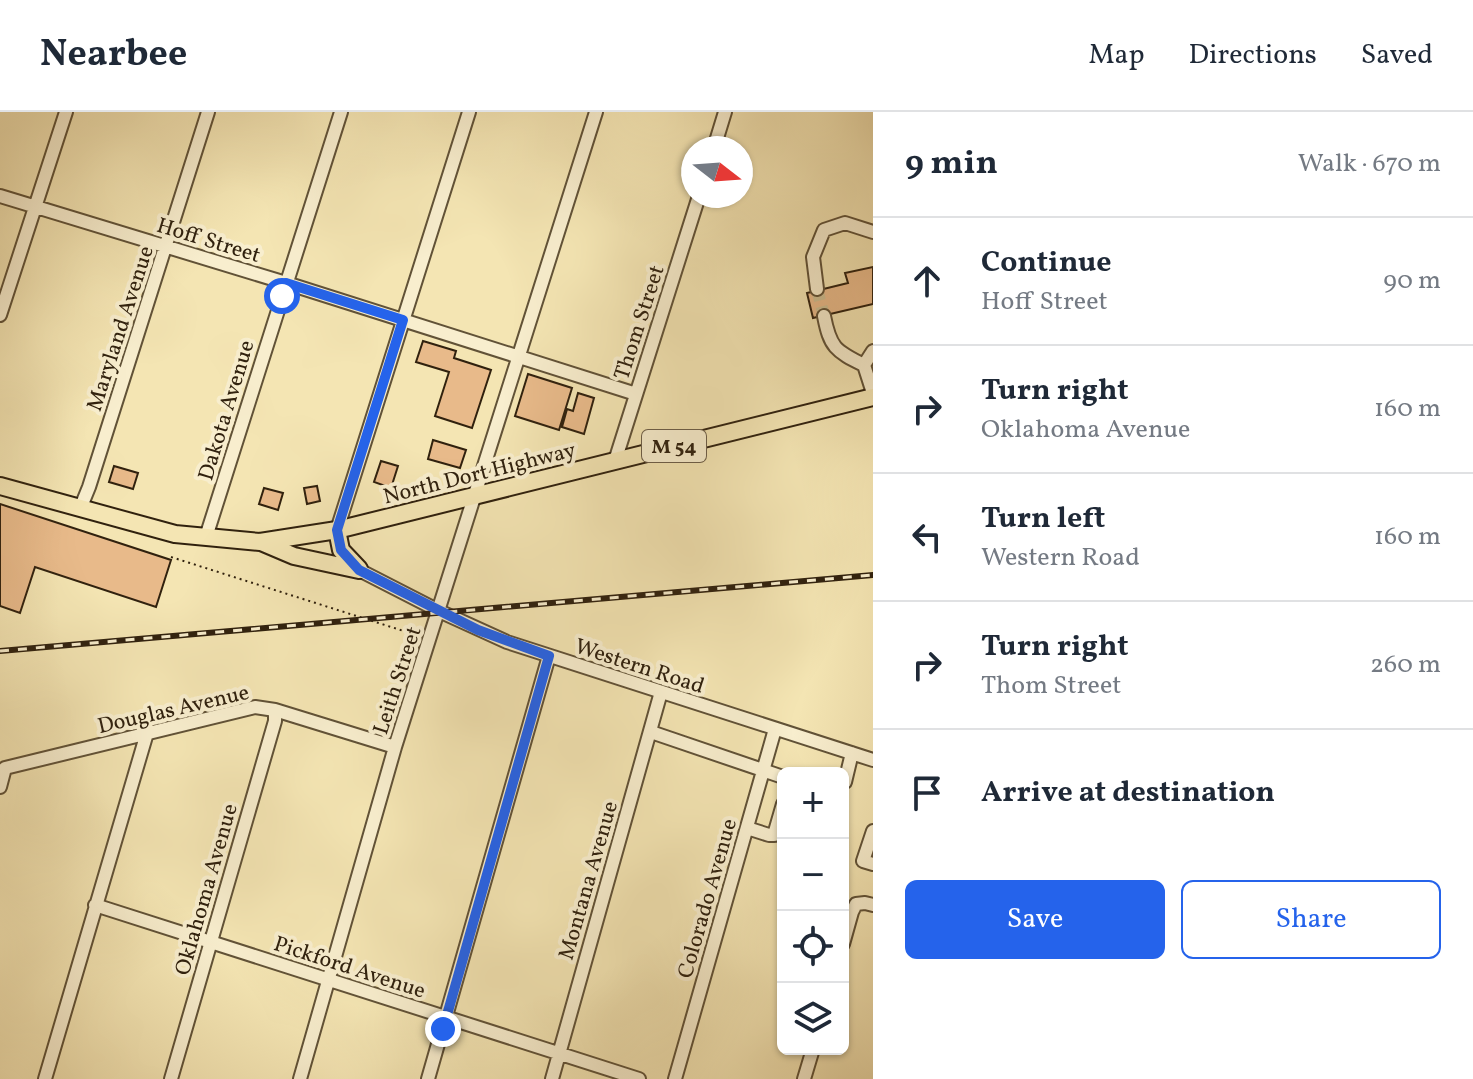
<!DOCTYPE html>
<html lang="en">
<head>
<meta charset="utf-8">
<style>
	:root { --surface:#fff; --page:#f6f6f7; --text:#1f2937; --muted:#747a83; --line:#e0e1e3; --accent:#2563eb }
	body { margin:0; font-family:Vollkorn,serif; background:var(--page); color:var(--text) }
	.controls { position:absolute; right:24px; bottom:24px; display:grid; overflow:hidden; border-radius:12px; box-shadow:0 2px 6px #0004 }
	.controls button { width:72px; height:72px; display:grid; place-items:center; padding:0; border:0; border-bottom:2px solid var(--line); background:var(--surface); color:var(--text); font:40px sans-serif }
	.compass { position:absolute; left:681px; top:24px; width:72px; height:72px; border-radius:50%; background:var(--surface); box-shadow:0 2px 6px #0004; rotate:107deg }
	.stop { position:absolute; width:24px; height:24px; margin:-18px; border:6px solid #2563eb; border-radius:50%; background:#fff }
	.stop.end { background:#2563eb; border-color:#fff; box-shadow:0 2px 8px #0008 }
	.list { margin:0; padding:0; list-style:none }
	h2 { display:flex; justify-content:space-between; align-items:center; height:104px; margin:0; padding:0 32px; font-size:34px }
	h2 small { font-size:26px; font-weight:400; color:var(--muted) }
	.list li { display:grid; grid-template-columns:52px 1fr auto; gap:24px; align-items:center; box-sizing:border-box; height:128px; padding:0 32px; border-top:2px solid var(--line) }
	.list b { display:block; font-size:30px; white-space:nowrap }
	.list p { margin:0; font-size:26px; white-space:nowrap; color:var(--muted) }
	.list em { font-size:26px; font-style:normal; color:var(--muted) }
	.actions { display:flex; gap:16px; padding:24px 32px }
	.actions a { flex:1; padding:18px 0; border:2px solid var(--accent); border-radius:12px; text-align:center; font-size:28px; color:var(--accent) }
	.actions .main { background:var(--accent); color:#fff }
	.icon { flex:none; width:44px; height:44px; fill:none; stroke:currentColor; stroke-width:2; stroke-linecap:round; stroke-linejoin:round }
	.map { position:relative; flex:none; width:873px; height:967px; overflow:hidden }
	header { display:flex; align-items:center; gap:48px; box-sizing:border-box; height:112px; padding:0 40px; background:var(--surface); border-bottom:2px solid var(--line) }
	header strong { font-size:38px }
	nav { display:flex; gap:44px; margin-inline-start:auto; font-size:28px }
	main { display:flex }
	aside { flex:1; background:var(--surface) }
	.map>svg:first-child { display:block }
	.building { fill:#e8ba8a; stroke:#30210e; stroke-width:2 }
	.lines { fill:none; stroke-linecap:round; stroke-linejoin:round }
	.minor-tunnel { stroke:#cdbe92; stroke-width:12; stroke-dasharray:12 6; stroke-linecap:butt }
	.minor-casing { stroke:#615237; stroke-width:16 }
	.major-casing { stroke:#30210e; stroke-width:20 }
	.path { stroke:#30210e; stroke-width:2; stroke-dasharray:2 4; stroke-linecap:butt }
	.minor { stroke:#f8eece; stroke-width:12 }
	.major { stroke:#f4e5b3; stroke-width:16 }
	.rail-casing { stroke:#30210e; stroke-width:6 }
	.rail { stroke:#f8eece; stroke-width:3; stroke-dasharray:9; stroke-linecap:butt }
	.route { stroke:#2563eb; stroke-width:10 }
	.labels { text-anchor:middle; stroke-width:8; stroke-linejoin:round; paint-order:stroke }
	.shield { fill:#f8eece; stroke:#6c5e48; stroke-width:2 }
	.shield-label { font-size:20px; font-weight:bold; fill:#30210e }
	.street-label { font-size:22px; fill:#30210e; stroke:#f8eece }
</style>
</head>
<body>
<header>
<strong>Nearbee</strong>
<nav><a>Map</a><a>Directions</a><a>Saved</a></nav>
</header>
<main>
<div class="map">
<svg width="873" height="967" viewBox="0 0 873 967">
	<rect width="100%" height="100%" fill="#f4e5b3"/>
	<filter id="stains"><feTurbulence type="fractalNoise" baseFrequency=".0025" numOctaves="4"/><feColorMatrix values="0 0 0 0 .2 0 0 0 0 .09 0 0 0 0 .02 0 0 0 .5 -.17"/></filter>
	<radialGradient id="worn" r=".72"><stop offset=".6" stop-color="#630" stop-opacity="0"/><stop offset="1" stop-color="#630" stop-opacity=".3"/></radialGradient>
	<!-- building -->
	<path class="building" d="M873,155V192L813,206L807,181L848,171L845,161Z
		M423,229L456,239L454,246L491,258L472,316L435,304L449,260L416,250Z
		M528,262L572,276L559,318L515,304Z
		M578,281L594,286L584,322L562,315L567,297L573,299Z
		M433,328L466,338L460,356L428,347Z
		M381,349L398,354L391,376L374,370Z
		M114,354L138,361L133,377L109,370Z
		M317,374L320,389L307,392L304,376Z
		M264,376L283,381L278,398L259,392Z
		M0,392L171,448L156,495L35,455L20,501L0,494Z"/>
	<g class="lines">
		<!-- minor-tunnel -->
		<path class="minor-tunnel" d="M817,177L824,204"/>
		<!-- minor casing -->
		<g class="minor-casing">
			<path id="minor" d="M714,36L725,0
				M0,84L286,171L636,282
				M817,177L813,145L824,118L845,111L873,120
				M0,203L66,0
				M824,204C830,235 835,239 864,253
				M873,239L864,253L873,281
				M615,349L699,84
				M80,397L89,375L208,0
				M337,418L469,0
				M206,425L341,0
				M359,458L439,499L507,530L873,648
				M651,620L783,665
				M845,670L852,641
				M0,675L5,656L255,595L275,598L395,635
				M747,716L769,723H774L783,692
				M873,719L863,749L873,752
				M95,793L639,967
				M843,832L852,800L856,792L865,791L873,793
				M45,967L147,621
				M171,967L275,609V598
				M300,967L395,635L596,0
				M428,967L549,544
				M552,967L661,580
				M675,967L775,617
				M804,967L813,937"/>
		</g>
		<!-- major casing -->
		<g class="major-casing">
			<path id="major" d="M0,374L175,422L260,430L337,418L873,285
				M337,418L341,438L359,457
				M261,430L294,444L359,458"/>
		</g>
		<!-- path -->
		<path class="path" d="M171,445L410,521"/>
		<!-- minor -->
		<use href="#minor" class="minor"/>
		<!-- major -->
		<use href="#major" class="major"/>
		<!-- rail casing -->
		<g class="rail-casing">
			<path id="rail" d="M0,539L873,463"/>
		</g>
		<!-- rail -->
		<use href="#rail" class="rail"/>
	</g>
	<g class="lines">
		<!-- route -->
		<path class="route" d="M282,184L286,171L403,208L337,418L341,438L359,458L478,518L549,544L443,917"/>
	</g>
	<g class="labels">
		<!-- shield labels -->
		<rect class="shield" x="642" y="318" width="64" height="32" rx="6"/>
		<g class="shield-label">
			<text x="674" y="341">M 54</text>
		</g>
		<!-- street labels -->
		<g class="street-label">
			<text transform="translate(209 127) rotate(17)" y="8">Hoff Street</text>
			<text transform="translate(638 210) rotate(-72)" y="8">Thom Street</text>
			<text transform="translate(119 216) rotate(-72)" y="8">Maryland Avenue</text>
			<text transform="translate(225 298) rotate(-73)" y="8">Dakota Avenue</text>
			<text transform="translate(479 360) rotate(-14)" y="8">North Dort Highway</text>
			<text transform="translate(640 553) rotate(18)" y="8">Western Road</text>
			<text transform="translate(396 568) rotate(-72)" y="8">Leith Street</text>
			<text transform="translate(173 596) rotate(-13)" y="8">Douglas Avenue</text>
			<text transform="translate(587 768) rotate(-74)" y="8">Montana Avenue</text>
			<text transform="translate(205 777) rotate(-74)" y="8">Oklahoma Avenue</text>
			<text transform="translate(706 786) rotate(-74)" y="8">Colorado Avenue</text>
			<text transform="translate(350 854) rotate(18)" y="8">Pickford Avenue</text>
		</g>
	</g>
	<rect width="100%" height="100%" filter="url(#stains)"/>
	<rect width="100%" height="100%" fill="url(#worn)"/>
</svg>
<div class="controls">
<button>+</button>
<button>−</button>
<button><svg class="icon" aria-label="locate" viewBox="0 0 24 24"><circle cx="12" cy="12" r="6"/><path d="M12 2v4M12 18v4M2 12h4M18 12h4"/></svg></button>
<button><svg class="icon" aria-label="layers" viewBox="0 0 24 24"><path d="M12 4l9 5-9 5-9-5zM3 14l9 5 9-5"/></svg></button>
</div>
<svg class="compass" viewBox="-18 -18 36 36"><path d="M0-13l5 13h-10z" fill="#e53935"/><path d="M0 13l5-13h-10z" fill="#747a83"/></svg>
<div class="stop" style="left:282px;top:184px"></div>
<div class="stop end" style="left:443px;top:917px"></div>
</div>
<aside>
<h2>9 min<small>Walk · 670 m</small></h2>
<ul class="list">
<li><svg class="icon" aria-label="ahead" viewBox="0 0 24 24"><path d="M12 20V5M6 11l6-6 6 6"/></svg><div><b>Continue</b><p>Hoff Street</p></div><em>90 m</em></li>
<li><svg class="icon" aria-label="right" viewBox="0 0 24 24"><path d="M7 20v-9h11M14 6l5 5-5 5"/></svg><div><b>Turn right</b><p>Oklahoma Avenue</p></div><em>160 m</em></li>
<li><svg class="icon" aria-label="left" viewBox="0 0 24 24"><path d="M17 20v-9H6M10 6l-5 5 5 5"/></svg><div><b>Turn left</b><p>Western Road</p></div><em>160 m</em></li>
<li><svg class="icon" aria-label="right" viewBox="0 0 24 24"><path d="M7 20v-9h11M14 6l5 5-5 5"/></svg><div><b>Turn right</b><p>Thom Street</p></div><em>260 m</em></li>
<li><svg class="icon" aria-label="arrive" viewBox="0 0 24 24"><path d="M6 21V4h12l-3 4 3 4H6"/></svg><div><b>Arrive at destination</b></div></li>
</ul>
<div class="actions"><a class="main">Save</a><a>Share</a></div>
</aside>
</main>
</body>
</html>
